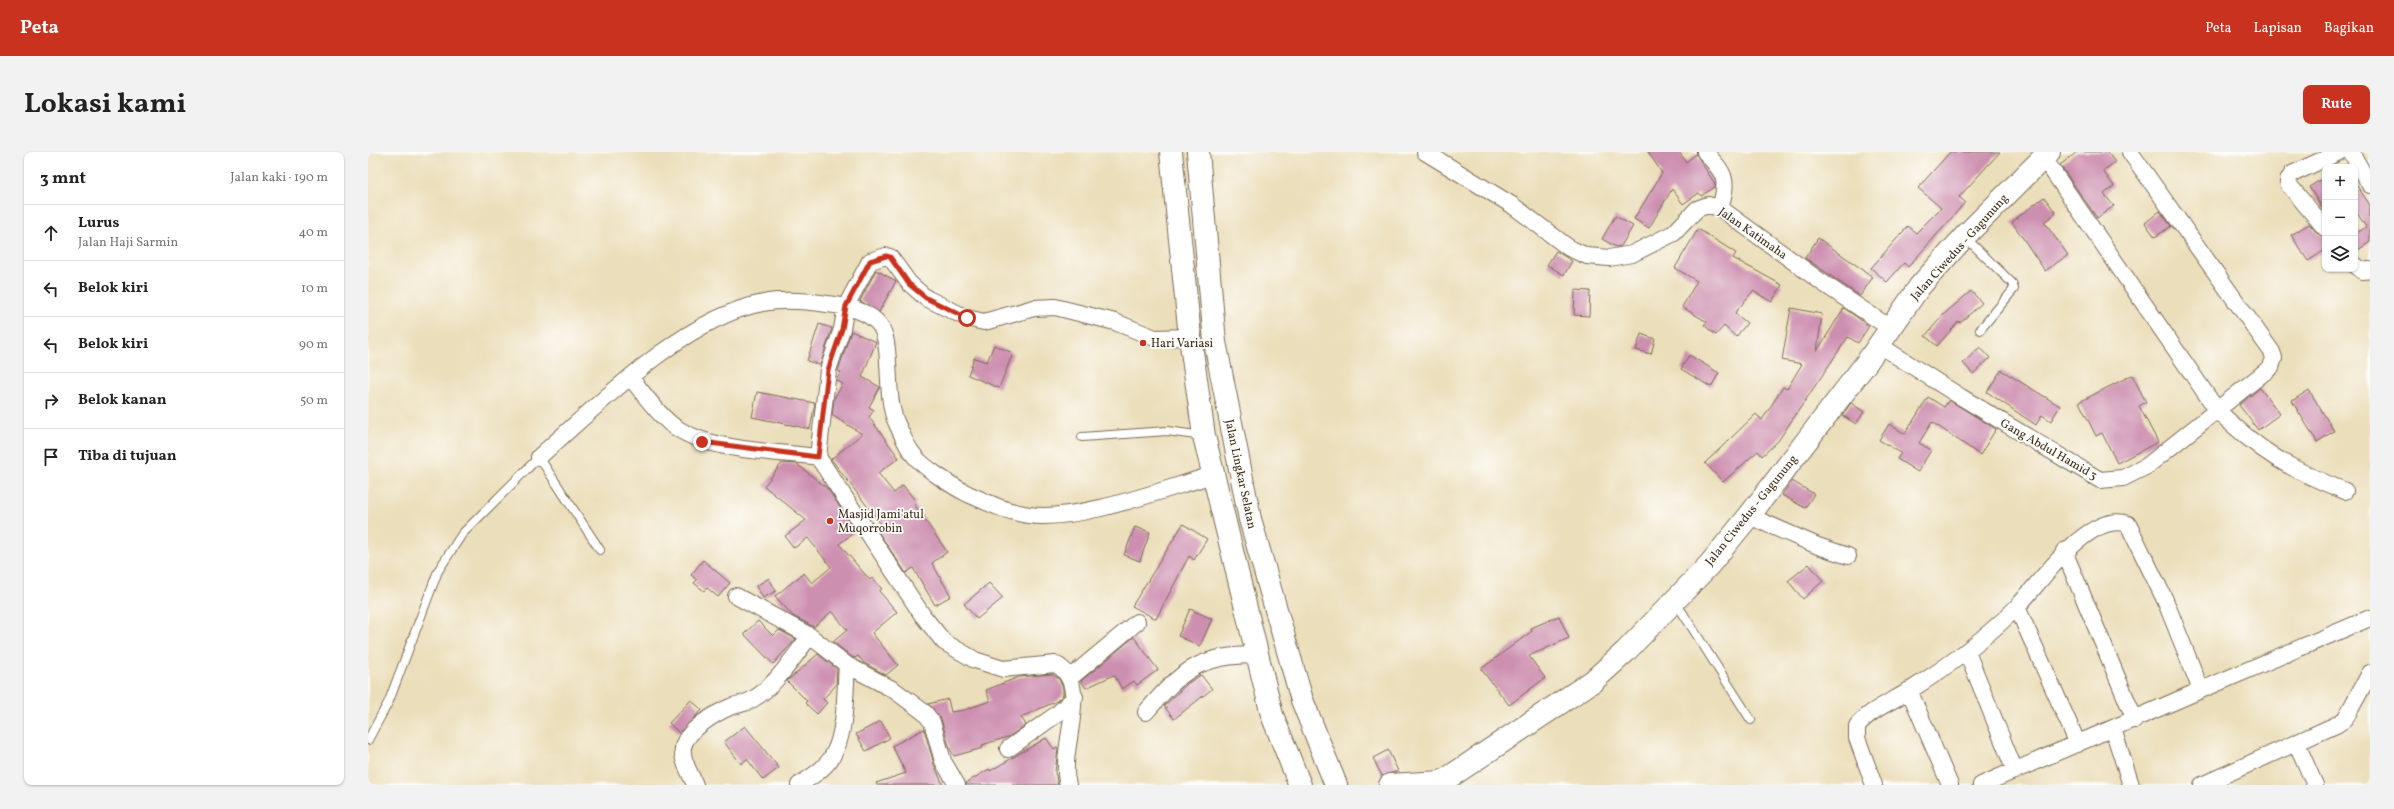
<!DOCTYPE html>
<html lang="id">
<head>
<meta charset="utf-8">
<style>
	:root { --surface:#fff; --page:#f2f2f2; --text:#222; --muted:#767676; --line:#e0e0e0; --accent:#c8321e }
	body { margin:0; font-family:Vollkorn,serif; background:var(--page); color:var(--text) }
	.controls { position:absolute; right:12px; top:12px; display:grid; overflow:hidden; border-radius:8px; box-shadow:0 1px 3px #0004 }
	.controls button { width:36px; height:36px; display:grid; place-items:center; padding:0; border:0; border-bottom:1px solid var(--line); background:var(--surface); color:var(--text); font:20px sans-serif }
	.stop { position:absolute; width:12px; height:12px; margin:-9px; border:3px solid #c8321e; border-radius:50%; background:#fff }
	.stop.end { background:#c8321e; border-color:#fff; box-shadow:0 1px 4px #0008 }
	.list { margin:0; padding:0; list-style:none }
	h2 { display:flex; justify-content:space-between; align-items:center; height:52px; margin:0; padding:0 16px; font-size:17px }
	h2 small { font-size:13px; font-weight:400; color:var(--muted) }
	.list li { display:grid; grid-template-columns:26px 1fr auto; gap:12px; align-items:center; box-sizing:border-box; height:56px; padding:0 16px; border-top:1px solid var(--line) }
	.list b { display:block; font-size:15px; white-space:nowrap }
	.list p { margin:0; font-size:13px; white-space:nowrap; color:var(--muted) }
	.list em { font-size:13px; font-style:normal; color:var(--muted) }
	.icon { flex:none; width:22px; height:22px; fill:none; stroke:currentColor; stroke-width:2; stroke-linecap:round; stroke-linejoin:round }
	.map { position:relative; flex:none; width:2002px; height:633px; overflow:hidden; border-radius:8px }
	header { display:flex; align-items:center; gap:24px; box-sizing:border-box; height:56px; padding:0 20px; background:var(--accent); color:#fff }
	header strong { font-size:19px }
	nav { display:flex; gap:22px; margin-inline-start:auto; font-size:14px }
	.intro { display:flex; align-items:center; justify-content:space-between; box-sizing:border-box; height:96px; padding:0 24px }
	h1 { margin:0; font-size:28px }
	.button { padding:10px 18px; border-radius:8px; background:var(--accent); color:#fff; font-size:14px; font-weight:700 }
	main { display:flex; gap:24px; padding:0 24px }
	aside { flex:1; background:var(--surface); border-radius:8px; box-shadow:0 1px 3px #0004 }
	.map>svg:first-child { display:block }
	.building { fill:#cd8fb0 }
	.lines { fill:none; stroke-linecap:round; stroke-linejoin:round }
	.lane-casing { stroke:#796955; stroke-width:10 }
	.street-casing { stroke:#796955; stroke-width:18 }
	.secondary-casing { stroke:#796955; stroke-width:24 }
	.highway-casing { stroke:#796955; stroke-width:24 }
	.lane { stroke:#fff; stroke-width:8 }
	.street { stroke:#fff; stroke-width:16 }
	.secondary { stroke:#fff; stroke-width:22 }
	.highway { stroke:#fff; stroke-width:22 }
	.route { stroke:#c8321e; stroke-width:5 }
	.poi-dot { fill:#c8321e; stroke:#fdfcf7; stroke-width:1.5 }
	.labels { text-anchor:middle; stroke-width:3.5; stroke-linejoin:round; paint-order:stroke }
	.street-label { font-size:12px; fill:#3b2a1e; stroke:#fdfcf7 }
	.poi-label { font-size:12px; fill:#3b2a1e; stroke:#fdfcf7; text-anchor:start }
</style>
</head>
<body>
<header>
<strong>Peta</strong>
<nav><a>Peta</a><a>Lapisan</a><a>Bagikan</a></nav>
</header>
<div class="intro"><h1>Lokasi kami</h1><a class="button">Rute</a></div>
<main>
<aside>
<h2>3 mnt<small>Jalan kaki · 190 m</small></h2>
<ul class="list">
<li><svg class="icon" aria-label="ahead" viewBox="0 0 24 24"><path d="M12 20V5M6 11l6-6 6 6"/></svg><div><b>Lurus</b><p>Jalan Haji Sarmin</p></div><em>40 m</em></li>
<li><svg class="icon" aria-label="left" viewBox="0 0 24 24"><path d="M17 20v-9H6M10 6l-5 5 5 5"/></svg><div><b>Belok kiri</b></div><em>10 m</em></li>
<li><svg class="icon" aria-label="left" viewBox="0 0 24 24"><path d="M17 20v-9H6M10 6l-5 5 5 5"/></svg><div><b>Belok kiri</b></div><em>90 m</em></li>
<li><svg class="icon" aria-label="right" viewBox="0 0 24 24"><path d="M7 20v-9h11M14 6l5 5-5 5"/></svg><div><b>Belok kanan</b></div><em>50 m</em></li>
<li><svg class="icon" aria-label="arrive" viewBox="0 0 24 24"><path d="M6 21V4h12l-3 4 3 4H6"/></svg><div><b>Tiba di tujuan</b></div></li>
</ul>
</aside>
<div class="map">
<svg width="2002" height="633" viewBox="0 0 2002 633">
	<rect width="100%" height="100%" fill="#fdfcf7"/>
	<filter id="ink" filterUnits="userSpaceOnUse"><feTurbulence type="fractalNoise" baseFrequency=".025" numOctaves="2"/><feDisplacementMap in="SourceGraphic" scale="8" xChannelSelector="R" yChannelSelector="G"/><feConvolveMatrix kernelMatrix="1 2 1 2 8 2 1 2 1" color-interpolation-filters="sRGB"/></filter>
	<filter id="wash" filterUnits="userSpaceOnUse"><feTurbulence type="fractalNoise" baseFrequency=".012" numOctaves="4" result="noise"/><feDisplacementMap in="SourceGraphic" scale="16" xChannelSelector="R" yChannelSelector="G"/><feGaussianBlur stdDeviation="0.9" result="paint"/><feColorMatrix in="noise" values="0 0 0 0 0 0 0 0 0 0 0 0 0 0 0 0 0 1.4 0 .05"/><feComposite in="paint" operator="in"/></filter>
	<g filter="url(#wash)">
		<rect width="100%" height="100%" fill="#ebdeba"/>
		<g id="blocks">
			<!-- building -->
			<path class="building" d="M1280,0H1311L1318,10L1328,2L1347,32V35L1333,44L1331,41L1315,52L1304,37L1281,76L1266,67L1294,21Z
				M1582,0H1632L1591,45L1597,50L1582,68L1540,115L1536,111L1519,130L1503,116L1540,74L1548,81L1573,56L1550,36Z
				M1709,0H1739L1747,10L1735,19L1746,34L1736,42L1746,54L1729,66L1692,13Z
				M1957,25V60L1941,35Z
				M1987,31L2002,53V90L1987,100V82L1998,75L1987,58Z
				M1676,45L1688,61L1676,70L1700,103L1677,119L1644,70Z
				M1792,59L1803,74L1787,85L1777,71Z
				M1247,64L1265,74L1253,94L1248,95L1234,87Z
				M1941,72L1950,82L1957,85V98L1940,109L1923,83Z
				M1330,77L1368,101L1365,106L1414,133L1404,150L1385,139L1367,161L1379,171L1368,185L1356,174L1348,183L1336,173L1339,170L1314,155L1329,129L1307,116Z
				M1450,86L1505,125L1492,144L1437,106Z
				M1188,99L1204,109L1196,123L1179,113Z
				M508,118L528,129L511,160L492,149Z
				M1207,138L1222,139L1221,164L1206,163Z
				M1603,139L1614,151L1592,171L1591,169L1569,194L1557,184L1576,162Z
				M1423,156L1454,162L1449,199L1476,156L1501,174L1490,191L1480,185L1410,289L1394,304L1390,299L1355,330L1337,311L1388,262L1394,268L1415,235L1419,237L1434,212L1414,208Z
				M451,172L464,176L452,213L439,209Z
				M483,179L508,190L494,225L512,235L501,255L506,258L501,265L531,306L510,321L526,341L535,333L548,350L546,352L579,400L564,411L583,444L567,453L545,416L538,421L511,381L516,376L463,307L494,282L464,263L466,246L475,232L468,228L473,220L470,219Z
				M1273,182L1287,187L1283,202L1268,198Z
				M626,193L645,201L631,236L600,223L606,206L619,210Z
				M1612,195L1622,206L1605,222L1595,211Z
				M1321,203L1351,221L1343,235L1313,217Z
				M1633,218L1692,254L1683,269L1674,263L1668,273L1619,240Z
				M1764,223L1778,250L1771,254L1790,290L1749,311L1734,281L1728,284L1711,250Z
				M1892,236L1912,262L1890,278L1871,253Z
				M1941,238L1966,279L1949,290L1924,249Z
				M389,240L447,251L442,277L384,265Z
				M1560,245L1576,255L1581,248L1628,277L1612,303L1564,270L1551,291L1563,298L1550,320L1529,307L1533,301L1511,288L1521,272L1537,282Z
				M1483,251L1496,260L1488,272L1474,263Z
				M414,311L429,312L460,337L488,379L471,392L502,428L504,426L514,437L511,439L529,460L504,481L530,513L518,523L496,511L490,504L487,506L484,505L465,490L479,478L464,459L446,475L425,464L407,444L436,421L444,431L463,415L440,386L426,396L417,384L438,368L396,334Z
				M1424,329L1446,342L1437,356L1414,343Z
				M815,372L839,387L826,408L821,404L788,467L764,454Z
				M767,375L782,380L772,409L756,403Z
				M335,408L362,431L350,445L339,436L336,439L326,431L329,428L323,423Z
				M1441,412L1455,429L1435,447L1420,429Z
				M401,426L408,439L395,446L388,434Z
				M621,431L635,446L609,467L596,452Z
				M822,457L844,467L832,494L810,484Z
				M1191,464L1201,486L1161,504L1177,526L1141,553L1113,517L1164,479L1163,476Z
				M390,469L405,484L411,478L428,487L405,512L376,482Z
				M766,485L790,518L769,533L766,529L754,537L746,523L718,536L713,529Z
				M450,502L469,517L468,533L455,547L459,551L449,562L437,551L439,549L419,529Z
				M684,522L691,527L695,536V543L689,549L653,565L658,573L640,585L614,593L615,596L586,604L582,597L573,567L560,552L580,547L583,560L596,558L622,549L618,538L651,525Z
				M833,523L844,537L806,567L796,554L820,531Z
				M323,548L334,558L311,581L301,571Z
				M513,569L522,586L498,599L488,582Z
				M377,574L411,616L395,628L379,607L373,612L356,590Z
				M556,577L566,612L575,633H509L508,631L538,621L524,594Z
				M678,586L686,597L689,595L690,597L687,620L690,633H598V631L621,617L622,619Z
				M1020,598L1030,619L1014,624L1005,606Z"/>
		</g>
	</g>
	<g filter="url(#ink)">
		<use href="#blocks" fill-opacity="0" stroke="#796955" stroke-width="1"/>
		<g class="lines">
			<!-- lane casing -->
			<g class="lane-casing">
				<path id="lane" d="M1597,85L1644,131L1646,137L1612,178
					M714,285L799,279L835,284
					M1307,449L1383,568
					M0,588L21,549L70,419L94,382L171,305L232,398"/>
			</g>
			<!-- street casing -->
			<g class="street-casing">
				<path id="street" d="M1057,0L1144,53L1201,96L1219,104L1241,106L1264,102L1306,81L1329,57L1340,53L1352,56L1452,129L1522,176
					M1337,0C1357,22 1361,26 1352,56
					M1983,0L2002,33
					M1675,5L1849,258C1892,300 1921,317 1977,339
					M1957,76L1921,33L1920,29L1924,22L1971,0
					M1987,113L1995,119L2002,118
					M1511,193L1593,245L1732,328L1755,326L1779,314L1903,215L1906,206L1904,200L1762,0
					M263,226C275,241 288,260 303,272C338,300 406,299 450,305
					M171,305C230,253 317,165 395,151C415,147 439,149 459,152C477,154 502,158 513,175C525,196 516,246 529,272C534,282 538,294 545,302C554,315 586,335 600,342C620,351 639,360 661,363C710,370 796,337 845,323
					M1381,364L1450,394L1480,404
					M1696,399L1767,568
					M368,444L442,484L479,513L526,538L557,561L564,570L575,609L589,633
					M1649,455L1710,592
					M1599,500L1647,619
					M703,525L769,470
					M1541,538L1582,633
					M1833,538L2002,466
					M778,560C815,517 832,503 889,503
					M1745,577L1763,633
					M1929,592L1947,633
					M640,597L689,562L707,545
					M327,633C323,622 313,608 315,596C317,579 348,561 362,555C369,552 378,552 385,547C408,534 425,505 442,484
					M431,633C445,624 460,615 467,599C478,577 477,538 479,513
					M700,633C689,598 726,531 687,512L635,517L607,508L576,490L555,464L450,305L460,218L474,177L478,154L502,109L518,104L522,105L541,131L558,146L599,166L616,170L666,156L687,155L747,170L787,186L822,185
					M1506,633L1489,586V574C1502,558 1523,550 1541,539C1579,515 1617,487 1649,455C1672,431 1721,358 1760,372L1797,448L1833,538L1613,633
					M1834,633L1968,573L1977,567L2002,521"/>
			</g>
			<!-- secondary casing -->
			<g class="secondary-casing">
				<path id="secondary" d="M1022,633L1074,630L1225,529L1257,500L1341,413L1381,364L1499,210L1552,134L1597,84L1681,0"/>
			</g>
			<!-- highway casing -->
			<g class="highway-casing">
				<path id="highway" d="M803,0L822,185L836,284L904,563L932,633
					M830,0L847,190L882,367L934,548L968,633"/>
			</g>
			<!-- lane -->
			<use href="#lane" class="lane"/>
			<!-- street -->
			<use href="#street" class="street"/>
			<!-- secondary -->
			<use href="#secondary" class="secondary"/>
			<!-- highway -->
			<use href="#highway" class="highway"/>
		</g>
	</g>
	<g class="lines" filter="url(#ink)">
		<!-- route -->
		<path class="route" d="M334,290L450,305L460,218L474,177L478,154L502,109L518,104L522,105L541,132L558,146L599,166"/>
	</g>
	<!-- markers -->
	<g class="poi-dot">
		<circle cx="775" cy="191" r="4"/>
		<circle cx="462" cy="369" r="4"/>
	</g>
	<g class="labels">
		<!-- street labels -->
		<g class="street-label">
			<text transform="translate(1385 81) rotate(35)" y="4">Jalan Katimaha</text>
			<text transform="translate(1591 95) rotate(-48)" y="4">Jalan Ciwedus - Gagunung</text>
			<text transform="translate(1681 297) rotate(30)" y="4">Gang Abdul Hamid 3</text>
			<text transform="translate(873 322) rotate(78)" y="4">Jalan Lingkar Selatan</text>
			<text transform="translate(1383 358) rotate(-51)" y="4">Jalan Ciwedus - Gagunung</text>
		</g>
		<!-- poi labels -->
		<g class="poi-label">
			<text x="783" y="195">Hari Variasi</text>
			<text x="470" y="366">Masjid Jami'atul<tspan x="470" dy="14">Muqorrobin</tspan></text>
		</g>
	</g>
</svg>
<div class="controls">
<button>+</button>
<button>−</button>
<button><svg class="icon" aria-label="layers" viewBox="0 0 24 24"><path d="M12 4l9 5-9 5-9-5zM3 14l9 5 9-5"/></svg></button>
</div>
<div class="stop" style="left:599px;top:166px"></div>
<div class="stop end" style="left:334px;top:290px"></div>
</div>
</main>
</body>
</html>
